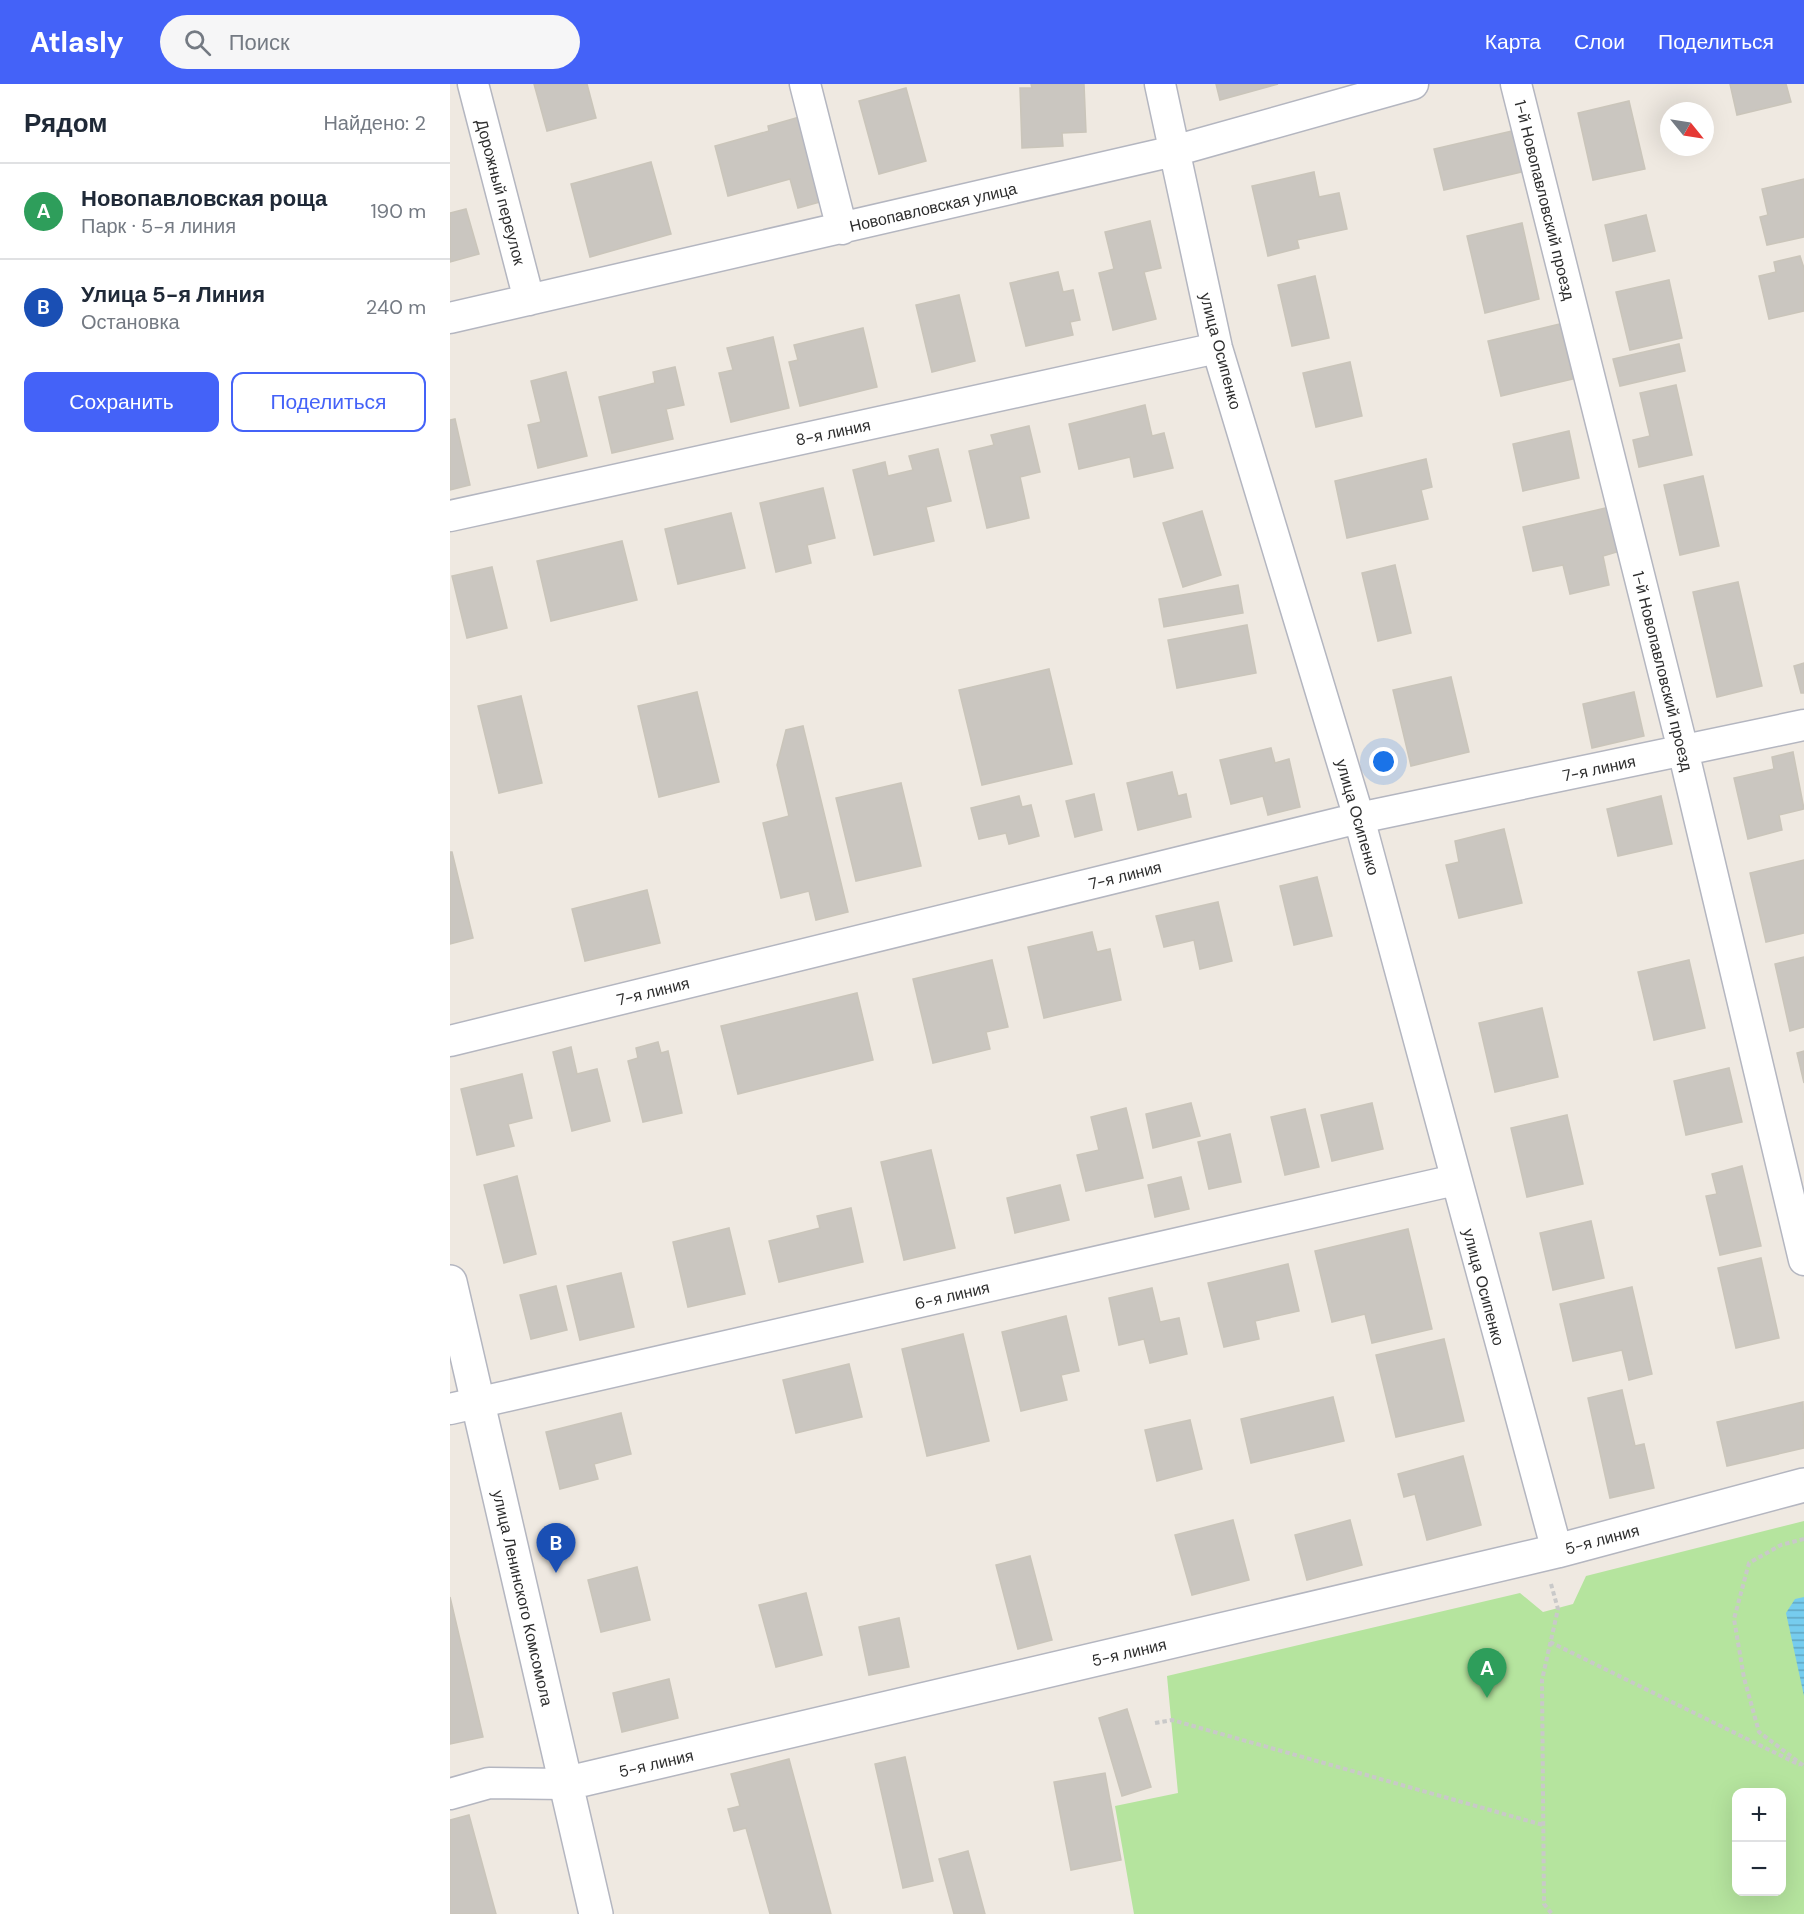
<!DOCTYPE html>
<html lang="ru">
<head>
<meta charset="utf-8">
<style>
	:root { --surface:#fff; --page:#f6f6f7; --text:#1f2937; --muted:#747a83; --line:#e0e1e3; --accent:#4462f8 }
	body { margin:0; font-family:"DM Sans",sans-serif; background:var(--page); color:var(--text) }
	.controls { position:absolute; right:18px; bottom:18px; display:grid; overflow:hidden; border-radius:12px; box-shadow:0 6px 24px #0002 }
	.controls button { width:54px; height:54px; display:grid; place-items:center; padding:0; border:0; border-bottom:2px solid var(--line); background:var(--surface); color:var(--text); font:30px sans-serif }
	.compass { position:absolute; left:1210px; top:18px; width:54px; height:54px; border-radius:50%; background:var(--surface); box-shadow:0 6px 24px #0002; rotate:120deg }
	.you { position:absolute; left:934px; top:678px; width:21px; height:21px; margin:-15px; border:4px solid #fff; border-radius:50%; background:#1a73e8; box-shadow:0 0 0 9px #1a73e833 }
	.badge { display:grid; place-items:center; width:39px; height:39px; border-radius:50%; background:var(--accent); color:#fff; font-size:20px; font-weight:700 }
	.pin { position:absolute; translate:-50% -50px; filter:drop-shadow(0 2px 3px #0008) }
	.pin::after { content:''; position:absolute; top:32px; width:21px; height:18px; background:inherit; clip-path:polygon(0 0,100% 0,50% 100%) }
	.list { margin:0; padding:0; list-style:none }
	h2 { display:flex; justify-content:space-between; align-items:center; height:78px; margin:0; padding:0 24px; font-size:26px }
	h2 small { font-size:20px; font-weight:400; color:var(--muted) }
	.list li { display:grid; grid-template-columns:39px 1fr auto; gap:18px; align-items:center; box-sizing:border-box; height:96px; padding:0 24px; border-top:2px solid var(--line) }
	.list b { display:block; font-size:22px; white-space:nowrap }
	.list p { margin:0; font-size:20px; white-space:nowrap; color:var(--muted) }
	.list em { font-size:20px; font-style:normal; color:var(--muted) }
	.actions { display:flex; gap:12px; padding:18px 24px }
	.actions a { flex:1; padding:14px 0; border:2px solid var(--accent); border-radius:12px; text-align:center; font-size:21px; color:var(--accent) }
	.actions .main { background:var(--accent); color:#fff }
	.icon { flex:none; width:33px; height:33px; fill:none; stroke:currentColor; stroke-width:2; stroke-linecap:round; stroke-linejoin:round }
	.map { position:relative; flex:none; width:1354px; height:1830px; overflow:hidden }
	header { display:flex; align-items:center; gap:36px; box-sizing:border-box; height:84px; padding:0 30px; background:var(--accent); color:#fff }
	header strong { font-size:28px }
	nav { display:flex; gap:33px; margin-inline-start:auto; font-size:21px }
	.search { width:420px; height:54px; background:var(--page); display:flex; align-items:center; gap:15px; box-sizing:border-box; padding:0 21px; border-radius:33px; color:var(--muted); font-size:22px }
	main { display:flex }
	aside { flex:1; background:var(--surface) }
	.map>svg:first-child { display:block }
	.park { fill:#b5e49e; fill-rule:evenodd }
	.water { fill:url(#water-rules) }
	.building { fill:#cac6c0; stroke:#cac5ba; stroke-width:1.5 }
	.lines { fill:none; stroke-linecap:round; stroke-linejoin:round }
	.minor-casing { stroke:#b4b6c0; stroke-width:33 }
	.tertiary-casing { stroke:#b4b6c0; stroke-width:36 }
	.path { stroke:#c9c9c9; stroke-width:4; stroke-dasharray:4.5 3; stroke-linecap:butt }
	.minor { stroke:#fff; stroke-width:30 }
	.tertiary { stroke:#fff; stroke-width:33 }
	.labels { text-anchor:middle; stroke-width:4.5; stroke-linejoin:round; paint-order:stroke }
	.street-label { font-size:16px; fill:#2e2e2e; stroke:#fff }
</style>
</head>
<body>
<header>
<strong>Atlasly</strong>
<div class="search"><svg class="icon" aria-label="search" viewBox="0 0 24 24"><circle cx="10" cy="10" r="6"/><path d="M15 15l6 6"/></svg>Поиск</div>
<nav><a>Карта</a><a>Слои</a><a>Поделиться</a></nav>
</header>
<main>
<aside>
<h2>Рядом<small>Найдено: 2</small></h2>
<ul class="list">
<li><span class="badge" style="background:#2e9e5b">A</span><div><b>Новопавловская роща</b><p>Парк · 5-я линия</p></div><em>190 m</em></li>
<li><span class="badge" style="background:#1a4fb4">B</span><div><b>Улица 5-я Линия</b><p>Остановка</p></div><em>240 m</em></li>
</ul>
<div class="actions"><a class="main">Сохранить</a><a>Поделиться</a></div>
</aside>
<div class="map">
<svg width="1354" height="1830" viewBox="0 0 1354 1830">
	<defs>
		<pattern id="water-rules" width="6" height="5" patternUnits="userSpaceOnUse" patternTransform="scale(1.5)"><rect width="6" height="5" fill="#76ccee"/><path d="M0 2.5h6" fill="none" stroke="#61a6c1"/></pattern>
	</defs>
	<rect width="100%" height="100%" fill="#efe9e1"/>
	<!-- park -->
	<path class="park" d="M1354,1437V1830H684L665,1722L728,1709L717,1592L1070,1509L1093,1528L1123,1520L1136,1492ZM1286,1708H1332V1808H1286Z"/>
	<!-- water -->
	<path class="water" d="M1354,1513V1612L1336,1529L1345,1515Z"/>
	<!-- building -->
	<path class="building" d="M84,0H137L146,34L97,47Z
		M581,0H634L636,48L612,49L613,62L572,64L570,4H582Z
		M766,0H828L770,16Z
		M1280,0H1336L1341,18L1287,31Z
		M456,4L476,77L429,90L409,17Z
		M1179,17L1195,85L1143,96L1128,29Z
		M360,30L368,57L355,60L361,84L377,116L348,124L340,95L278,112L265,62L319,47L318,42Z
		M1071,45L1080,86L994,106L984,65Z
		M201,78L221,150L140,173L121,100Z
		M864,88L869,113L889,109L897,145L847,156L849,164L818,172L802,102Z
		M1354,95V153L1317,161L1310,133L1318,131L1312,105Z
		M16,125L29,170L0,178V129Z
		M1196,131L1205,167L1163,177L1155,141Z
		M700,137L711,184L694,188L706,235L663,246L649,189L664,185L655,148Z
		M1072,139L1089,215L1035,229L1017,152Z
		M1350,172L1354,184V227L1319,235L1309,192L1326,188L1324,178Z
		M608,188L613,208L623,206L630,236L620,238L623,251L576,262L560,199Z
		M865,192L879,254L842,262L828,201Z
		M1219,196L1232,254L1180,266L1166,208Z
		M509,211L525,277L482,288L466,221Z
		M1110,240L1123,295L1051,312L1038,257Z
		M413,244L427,303L350,322L339,278L348,276L344,261Z
		M323,253L339,324L281,338L269,289L283,286L277,264Z
		M1229,260L1235,287L1170,302L1163,275Z
		M900,278L912,332L866,343L853,289Z
		M225,283L234,321L216,325L223,355L162,369L149,313L205,299L203,288Z
		M116,288L137,372L88,384L78,341L91,338L81,297Z
		M1226,301L1242,371L1189,383L1183,356L1200,352L1190,309Z
		M695,321L702,352L714,349L723,384L684,393L680,373L629,385L619,340Z
		M5,335L20,401L0,406V336Z
		M579,342L590,388L570,393L579,434L537,444L519,367L544,361L541,351Z
		M1119,347L1129,394L1073,407L1063,360Z
		M488,365L501,417L476,423L484,457L424,471L403,386L435,378L438,392L463,386L459,372Z
		M976,375L982,403L971,406L978,435L897,454L885,397Z
		M1253,392L1269,462L1230,471L1214,401Z
		M373,404L385,454L357,461L361,479L326,488L310,419Z
		M1160,423L1170,467L1153,472L1159,501L1120,510L1113,481L1083,487L1073,443Z
		M752,427L771,491L733,503L713,439Z
		M281,429L295,484L228,500L215,445Z
		M172,457L187,516L101,537L87,477Z
		M945,481L961,549L928,557L912,489Z
		M42,483L57,544L17,554L2,492Z
		M1288,498L1312,602L1267,613L1243,508Z
		M788,501L793,529L714,543L709,515Z
		M797,541L806,589L727,604L718,556Z
		M1354,579V609H1351L1344,582Z
		M599,585L622,680L532,701L509,606Z
		M1001,593L1019,668L961,682L943,606Z
		M247,608L269,698L209,713L188,622Z
		M1184,608L1194,652L1142,664L1133,620Z
		M71,612L92,699L49,709L28,622Z
		M353,642L398,828L366,836L359,807L331,814L313,739L339,732L327,681L336,646Z
		M821,664L825,679L839,675L850,723L818,731L813,712L781,720L770,676Z
		M1343,668L1354,725L1329,731L1332,746L1298,755L1284,694L1324,685L1322,673Z
		M722,688L728,712L736,710L741,733L688,746L677,699Z
		M451,699L471,782L406,797L386,714Z
		M644,710L652,746L625,753L616,717Z
		M569,712L572,723L581,721L589,752L559,760L556,749L529,755L521,724Z
		M1211,712L1222,760L1168,772L1157,725Z
		M1054,745L1072,819L1009,834L996,781L1009,778L1005,757Z
		M0,768H2L23,854L0,860Z
		M1354,776V849L1316,858L1300,789Z
		M867,793L882,852L844,861L830,802Z
		M197,806L210,859L135,877L122,825Z
		M768,818L782,877L750,885L744,856L714,863L706,832Z
		M642,848L647,868L660,865L671,916L594,934L578,863Z
		M1354,873V943L1340,947L1325,880Z
		M542,876L558,943L536,948L540,965L483,979L463,895Z
		M1239,876L1255,944L1204,956L1188,888Z
		M407,909L423,976L288,1010L271,942Z
		M1092,924L1108,993L1045,1008L1029,939Z
		M208,958L211,969L218,967L232,1029L193,1038L178,977L188,974L186,964Z
		M121,963L127,990L147,985L160,1037L122,1047L103,968Z
		M1354,967V999L1347,969Z
		M1279,984L1292,1038L1236,1051L1224,997Z
		M72,990L82,1034L58,1040L64,1062L27,1071L11,1005Z
		M741,1019L750,1052L703,1064L696,1030Z
		M922,1019L933,1065L882,1077L871,1031Z
		M676,1024L693,1094L636,1107L627,1071L649,1066L641,1033Z
		M855,1025L869,1083L835,1091L821,1033Z
		M1117,1031L1133,1100L1077,1113L1061,1044Z
		M780,1050L791,1098L759,1105L748,1058Z
		M481,1066L505,1164L454,1176L431,1078Z
		M1292,1082L1311,1162L1270,1171L1256,1112L1267,1110L1262,1090Z
		M67,1092L86,1170L54,1179L34,1101Z
		M731,1093L739,1125L705,1133L698,1101Z
		M610,1101L619,1136L565,1149L557,1114Z
		M401,1124L413,1178L329,1198L319,1157L370,1144L367,1132Z
		M1141,1137L1154,1194L1103,1206L1090,1149Z
		M279,1144L295,1210L238,1223L223,1158Z
		M958,1145L982,1245L922,1259L915,1230L882,1238L865,1167Z
		M1311,1174L1329,1254L1286,1264L1268,1184Z
		M838,1180L849,1227L805,1237L809,1255L774,1263L758,1199Z
		M171,1189L184,1243L130,1256L117,1202Z
		M106,1202L117,1246L81,1255L70,1211Z
		M1182,1203L1202,1290L1179,1296L1172,1266L1123,1277L1110,1220Z
		M702,1204L710,1238L729,1234L737,1270L700,1279L694,1255L669,1261L659,1214Z
		M616,1232L629,1287L611,1291L617,1316L571,1327L552,1248Z
		M513,1250L539,1357L477,1372L452,1265Z
		M994,1255L1014,1337L946,1353L926,1271Z
		M399,1280L412,1333L346,1349L333,1296Z
		M1172,1306L1185,1362L1194,1360L1204,1404L1160,1414L1138,1314Z
		M883,1313L894,1357L801,1379L791,1335Z
		M1353,1318L1354,1364L1277,1382L1267,1338Z
		M171,1329L181,1370L144,1380L148,1395L110,1405L96,1348Z
		M740,1336L752,1385L707,1397L695,1346Z
		M1013,1372L1031,1441L977,1456L965,1410L954,1413L948,1390Z
		M783,1436L799,1496L742,1511L725,1451Z
		M900,1436L912,1481L857,1496L845,1451Z
		M580,1472L602,1556L568,1565L546,1481Z
		M187,1483L200,1536L151,1548L138,1496Z
		M356,1509L372,1571L326,1583L309,1521Z
		M0,1513L33,1653L0,1660Z
		M449,1534L459,1583L419,1591L409,1543Z
		M219,1595L228,1634L172,1648L163,1609Z
		M677,1625L701,1703L672,1712L649,1634Z
		M455,1673L483,1797L453,1804L425,1680Z
		M339,1675L381,1830H320L296,1744L284,1747L278,1725L290,1722L281,1690Z
		M655,1689L671,1776L621,1786L604,1698Z
		M19,1731L46,1830H0V1736Z
		M518,1767L535,1830H504L489,1775Z"/>
	<g class="lines">
		<!-- minor casing -->
		<g class="minor-casing">
			<path id="minor" d="M23,0L79,216
				M355,0L392,145
				M710,0L767,264L909,734L1107,1467
				M1066,0L1233,666L1354,1176
				M0,234L724,67L963,0
				M0,432L767,264
				M0,957L909,734L1354,641
				M0,1325L1005,1096
				M0,1710L39,1699L114,1700"/>
		</g>
		<!-- tertiary casing -->
		<g class="tertiary-casing">
			<path id="tertiary" d="M0,1198L146,1830
				M114,1700L1107,1467L1354,1401"/>
		</g>
		<!-- path -->
		<path class="path" d="M1354,1455L1331,1461L1299,1479L1284,1535L1294,1594L1309,1648L1354,1682
			M1101,1500L1108,1525L1092,1596L1094,1820L1102,1830
			M1100,1558L1350,1681
			M705,1639L722,1636L1093,1741"/>
		<!-- minor -->
		<use href="#minor" class="minor"/>
		<!-- tertiary -->
		<use href="#tertiary" class="tertiary"/>
	</g>
	<g class="labels">
		<!-- street labels -->
		<g class="street-label">
			<text transform="translate(51 108) rotate(75)" y="6">Дорожный переулок</text>
			<text transform="translate(1095 116) rotate(76)" y="6">1-й Новопавловский проезд</text>
			<text transform="translate(483 123) rotate(-13)" y="6">Новопавловская улица</text>
			<text transform="translate(771 267) rotate(75)" y="6">улица Осипенко</text>
			<text transform="translate(383 348) rotate(-12)" y="6">8-я линия</text>
			<text transform="translate(1213 587) rotate(76)" y="6">1-й Новопавловский проезд</text>
			<text transform="translate(1149 684) rotate(-12)" y="6">7-я линия</text>
			<text transform="translate(908 733) rotate(74)" y="6">улица Осипенко</text>
			<text transform="translate(675 791) rotate(-14)" y="6">7-я линия</text>
			<text transform="translate(203 907) rotate(-14)" y="6">7-я линия</text>
			<text transform="translate(1034 1203) rotate(75)" y="6">улица Осипенко</text>
			<text transform="translate(502 1211) rotate(-13)" y="6">6-я линия</text>
			<text transform="translate(1152 1455) rotate(-15)" y="6">5-я линия</text>
			<text transform="translate(73 1514) rotate(77)" y="6">улица Ленинского Комсомола</text>
			<text transform="translate(679 1568) rotate(-13)" y="6">5-я линия</text>
			<text transform="translate(206 1679) rotate(-13)" y="6">5-я линия</text>
		</g>
	</g>
</svg>
<div class="controls">
<button>+</button>
<button>−</button>
</div>
<svg class="compass" viewBox="-18 -18 36 36"><path d="M0-13l5 13h-10z" fill="#e53935"/><path d="M0 13l5-13h-10z" fill="#747a83"/></svg>
<div class="you"></div>
<div class="pin badge" style="left:1037px;top:1614px;background:#2e9e5b">A</div>
<div class="pin badge" style="left:106px;top:1489px;background:#1a4fb4">B</div>
</div>
</main>
</body>
</html>
